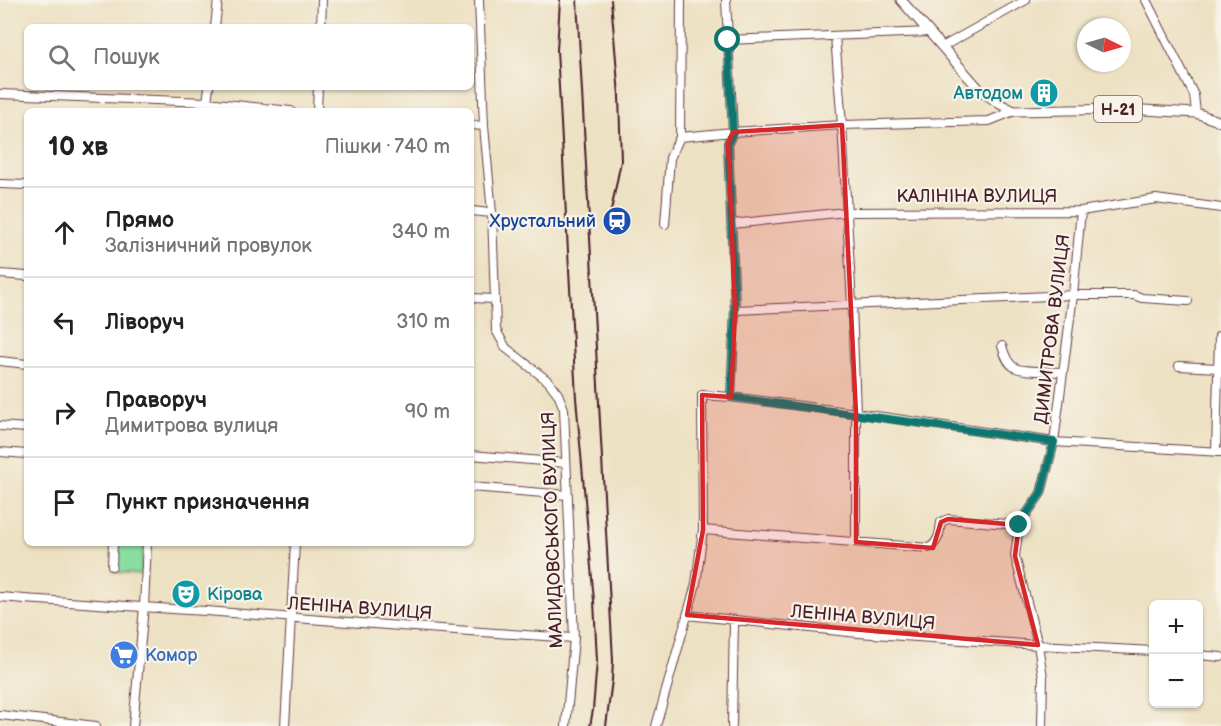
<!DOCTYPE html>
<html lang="uk">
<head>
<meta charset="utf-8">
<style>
	:root { --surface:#fff; --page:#f2f2f2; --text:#202124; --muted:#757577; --line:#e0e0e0 }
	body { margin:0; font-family:"Balsamiq Sans",sans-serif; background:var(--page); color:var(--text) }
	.controls { position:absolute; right:18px; bottom:18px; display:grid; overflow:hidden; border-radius:9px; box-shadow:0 2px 4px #0004 }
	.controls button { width:54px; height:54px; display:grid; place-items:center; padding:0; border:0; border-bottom:2px solid var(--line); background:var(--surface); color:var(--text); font:30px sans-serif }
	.compass { position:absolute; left:1077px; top:18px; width:54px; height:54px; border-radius:50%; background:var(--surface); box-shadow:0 2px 4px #0004; rotate:95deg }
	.stop { position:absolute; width:18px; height:18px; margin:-14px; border:4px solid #0f766e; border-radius:50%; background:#fff }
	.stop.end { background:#0f766e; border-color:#fff; box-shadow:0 2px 6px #0008 }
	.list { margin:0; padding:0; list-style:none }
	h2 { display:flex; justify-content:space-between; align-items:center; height:78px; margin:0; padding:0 24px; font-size:26px }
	h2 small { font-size:20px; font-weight:400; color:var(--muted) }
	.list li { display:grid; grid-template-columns:39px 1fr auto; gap:18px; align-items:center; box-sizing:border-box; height:90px; padding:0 24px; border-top:2px solid var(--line) }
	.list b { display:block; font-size:22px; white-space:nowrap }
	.list p { margin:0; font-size:20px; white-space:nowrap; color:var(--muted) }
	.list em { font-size:20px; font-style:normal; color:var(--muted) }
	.icon { flex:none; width:33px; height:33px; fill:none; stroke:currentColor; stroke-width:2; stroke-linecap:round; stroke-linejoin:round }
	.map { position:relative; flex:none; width:1221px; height:726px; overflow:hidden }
	.search { position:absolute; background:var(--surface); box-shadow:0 2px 4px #0004; left:24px; top:24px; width:450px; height:66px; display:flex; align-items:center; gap:15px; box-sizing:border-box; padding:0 21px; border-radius:9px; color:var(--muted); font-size:22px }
	.panel { position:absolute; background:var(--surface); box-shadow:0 2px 4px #0004; left:24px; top:108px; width:450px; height:438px; border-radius:9px }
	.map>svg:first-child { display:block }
	.green { fill:#89dea1; stroke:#6a7e66; stroke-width:1.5 }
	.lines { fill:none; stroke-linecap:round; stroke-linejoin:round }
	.minor-casing { stroke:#623c42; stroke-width:10 }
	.major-casing { stroke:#623c42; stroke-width:11 }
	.minor { stroke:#fff; stroke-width:8 }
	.major { stroke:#fff; stroke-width:9 }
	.rail { stroke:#4a1f2b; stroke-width:2 }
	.route { stroke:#0f766e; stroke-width:8 }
	.marked { fill:#d62828; fill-opacity:0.2; stroke:#d62828; stroke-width:4.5; stroke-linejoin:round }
	.labels { text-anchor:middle; stroke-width:4.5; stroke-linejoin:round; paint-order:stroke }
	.shield { fill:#f7f3e8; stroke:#7e5f64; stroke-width:1.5 }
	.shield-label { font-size:16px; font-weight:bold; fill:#4a1f2b }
	.culture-label { font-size:18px; fill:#0d838f; stroke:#f7f3e8; text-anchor:end }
	.street-label { font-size:18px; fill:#4a1f2b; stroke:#f7f3e8 }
	.transit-label { font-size:18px; fill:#164399; stroke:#f7f3e8; text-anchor:end }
	.shop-label { font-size:18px; fill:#366cbe; stroke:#f7f3e8; text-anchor:start }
</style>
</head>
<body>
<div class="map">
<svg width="1221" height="726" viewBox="0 0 1221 726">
	<rect width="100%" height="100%" fill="#f7f3e8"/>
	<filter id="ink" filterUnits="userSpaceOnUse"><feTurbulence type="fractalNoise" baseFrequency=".0167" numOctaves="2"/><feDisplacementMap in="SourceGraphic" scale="12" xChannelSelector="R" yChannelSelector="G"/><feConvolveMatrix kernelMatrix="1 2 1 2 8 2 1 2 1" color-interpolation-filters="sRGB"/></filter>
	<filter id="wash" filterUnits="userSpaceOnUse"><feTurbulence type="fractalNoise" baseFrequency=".008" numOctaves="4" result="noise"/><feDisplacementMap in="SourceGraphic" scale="24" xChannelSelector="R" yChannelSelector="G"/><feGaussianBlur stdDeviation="1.35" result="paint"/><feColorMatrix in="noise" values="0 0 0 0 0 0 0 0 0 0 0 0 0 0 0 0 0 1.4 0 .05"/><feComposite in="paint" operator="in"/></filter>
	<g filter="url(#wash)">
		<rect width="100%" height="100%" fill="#ede1c3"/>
		<!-- green -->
		<path class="green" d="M117,543H144L141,574L114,572Z"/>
	</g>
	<g filter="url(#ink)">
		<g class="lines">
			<!-- minor casing -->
			<g class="minor-casing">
				<path id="minor" d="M479,0L484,126L492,213L496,330L506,348L548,381L558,394L564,409L574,638L566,726
					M726,0L733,132L728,143L735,310L731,397
					M1146,0L1194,95L1196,113
					M215,27L218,0
					M321,27L322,0
					M835,36L842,125L852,305L856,413V542
					M727,40L929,32
					M942,47L1026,0
					M0,94L207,102L291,111
					M196,111L207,102L209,87
					M317,111L318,87
					M471,125L484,126
					M680,137L733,132L842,125L989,121L1014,111
					M0,184L27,185
					M471,211L492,213
					M665,224L670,158L680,137L681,0
					M732,224L846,212L1081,211L1156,199L1221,208
					M0,274L27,276
					M471,298L495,299
					M735,310L1073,295H1134L1142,298L1188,301
					M1002,346C1004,353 1007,363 1014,367C1020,372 1053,371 1063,372
					M0,361L27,364
					M1179,366L1218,368
					M0,426L27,428
					M0,452L27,454
					M1216,452L1219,336
					M471,455L566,463
					M471,487L567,495
					M703,530L929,548C939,542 940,532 941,522L948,519L1019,525
					M112,566L113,543
					M0,597C73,603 146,607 219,612C337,621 455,631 574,638
					M687,615L858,633L1038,645L1154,651
					M1198,655L1221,657
					M0,715L96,726
					M133,726L144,607L147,543
					M285,726L295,543
					M656,726L696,584L703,530L702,395L731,397L856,413L1054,442L1221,452
					M732,726L734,621
					M1042,726L1043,677L1038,645L1015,556L1019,525L1041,493L1054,442L1073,295L1081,211"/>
			</g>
			<!-- major casing -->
			<g class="major-casing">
				<path id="major" d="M901,0L980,90L1000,104L1014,111L1126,109L1196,113L1221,122"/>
			</g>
			<!-- minor -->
			<use href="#minor" class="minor"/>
			<!-- major -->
			<use href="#major" class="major"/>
			<!-- rail -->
			<path class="rail" d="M560,0L557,50L576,398L594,601L597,661L593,710L590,726
				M577,0L613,660L612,680L606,726
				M609,221L621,161L619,96L611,0"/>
		</g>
	</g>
	<g class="lines" filter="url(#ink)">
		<!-- route -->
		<path class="route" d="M728,40L733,132L728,143L735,310L731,397L1054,442L1041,493L1019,525"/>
	</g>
	<!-- marked area -->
	<path class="marked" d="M842,125L856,413V542L933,548L941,522L948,519L1019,525L1015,556L1038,645L687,615L703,530L702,395L731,397L735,310L728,143L733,132Z"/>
	<!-- icons -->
	<defs>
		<g id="building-disc" transform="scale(1.5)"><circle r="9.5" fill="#0f9aa8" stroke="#f7f3e8"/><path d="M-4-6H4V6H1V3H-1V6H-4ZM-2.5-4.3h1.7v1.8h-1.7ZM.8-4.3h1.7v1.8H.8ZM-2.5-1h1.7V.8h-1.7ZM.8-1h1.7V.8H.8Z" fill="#fff"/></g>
		<g id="station-disc" transform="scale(1.5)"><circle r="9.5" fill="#1a4fb4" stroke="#f7f3e8"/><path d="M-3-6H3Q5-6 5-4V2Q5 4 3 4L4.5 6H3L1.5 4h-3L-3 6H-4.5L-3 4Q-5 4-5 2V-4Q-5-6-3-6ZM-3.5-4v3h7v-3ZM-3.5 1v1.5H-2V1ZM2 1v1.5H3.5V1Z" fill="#fff"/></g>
		<g id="theatre-disc" transform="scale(1.5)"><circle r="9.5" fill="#0f9aa8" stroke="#f7f3e8"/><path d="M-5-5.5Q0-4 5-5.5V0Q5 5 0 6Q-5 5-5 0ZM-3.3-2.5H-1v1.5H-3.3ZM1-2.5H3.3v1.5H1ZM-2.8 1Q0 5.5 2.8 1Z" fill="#fff"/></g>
		<g id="supermarket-disc" transform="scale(1.5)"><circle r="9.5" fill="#3f7fe0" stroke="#f7f3e8"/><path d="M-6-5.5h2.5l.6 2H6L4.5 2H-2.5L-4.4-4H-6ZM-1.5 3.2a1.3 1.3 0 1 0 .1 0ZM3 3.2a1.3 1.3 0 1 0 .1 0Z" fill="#fff"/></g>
	</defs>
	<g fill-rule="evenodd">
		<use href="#building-disc" x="1044" y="93"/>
		<use href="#station-disc" x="617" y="221"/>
		<use href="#theatre-disc" x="186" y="594"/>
		<use href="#supermarket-disc" x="124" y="655"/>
	</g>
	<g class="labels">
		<!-- shield labels -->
		<rect class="shield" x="1094" y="96" width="48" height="26" rx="4.5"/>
		<g class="shield-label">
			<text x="1118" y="115">Н-21</text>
		</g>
		<!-- culture labels -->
		<g class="culture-label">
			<text x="1023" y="99">Автодом</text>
			<text x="207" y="600" text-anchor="start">Кірова</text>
		</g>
		<!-- street labels -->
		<g class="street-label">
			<text x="977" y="202">КАЛІНІНА ВУЛИЦЯ</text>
			<text transform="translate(1052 329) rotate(-83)" y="6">ДИМИТРОВА ВУЛИЦЯ</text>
			<text transform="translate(552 530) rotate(-92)" y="6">МАЛИДОВСЬКОГО ВУЛИЦЯ</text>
			<text transform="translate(360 608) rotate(4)" y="6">ЛЕНІНА ВУЛИЦЯ</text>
			<text transform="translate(863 617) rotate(5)" y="6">ЛЕНІНА ВУЛИЦЯ</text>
		</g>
		<!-- transit labels -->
		<g class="transit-label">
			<text x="596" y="227">Хрустальний</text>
		</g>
		<!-- shop labels -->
		<g class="shop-label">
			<text x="145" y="661">Комор</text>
		</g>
	</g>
</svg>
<div class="controls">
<button>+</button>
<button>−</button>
</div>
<svg class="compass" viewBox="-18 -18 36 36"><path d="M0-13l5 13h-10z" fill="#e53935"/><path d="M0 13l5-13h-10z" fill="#757577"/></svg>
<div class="stop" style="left:728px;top:40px"></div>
<div class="stop end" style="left:1019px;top:525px"></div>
<div class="search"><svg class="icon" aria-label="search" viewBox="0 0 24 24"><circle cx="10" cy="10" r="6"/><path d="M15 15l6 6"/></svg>Пошук</div>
<section class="panel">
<h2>10 хв<small>Пішки · 740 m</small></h2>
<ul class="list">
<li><svg class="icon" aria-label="ahead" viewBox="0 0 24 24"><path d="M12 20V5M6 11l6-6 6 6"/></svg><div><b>Прямо</b><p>Залізничний провулок</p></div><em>340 m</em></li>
<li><svg class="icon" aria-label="left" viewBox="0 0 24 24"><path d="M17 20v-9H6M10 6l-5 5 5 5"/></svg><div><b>Ліворуч</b></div><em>310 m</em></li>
<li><svg class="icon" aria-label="right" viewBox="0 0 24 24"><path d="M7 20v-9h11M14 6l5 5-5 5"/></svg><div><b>Праворуч</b><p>Димитрова вулиця</p></div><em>90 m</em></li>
<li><svg class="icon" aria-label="arrive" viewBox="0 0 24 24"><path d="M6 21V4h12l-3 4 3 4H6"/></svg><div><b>Пункт призначення</b></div></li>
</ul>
</section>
</div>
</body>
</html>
